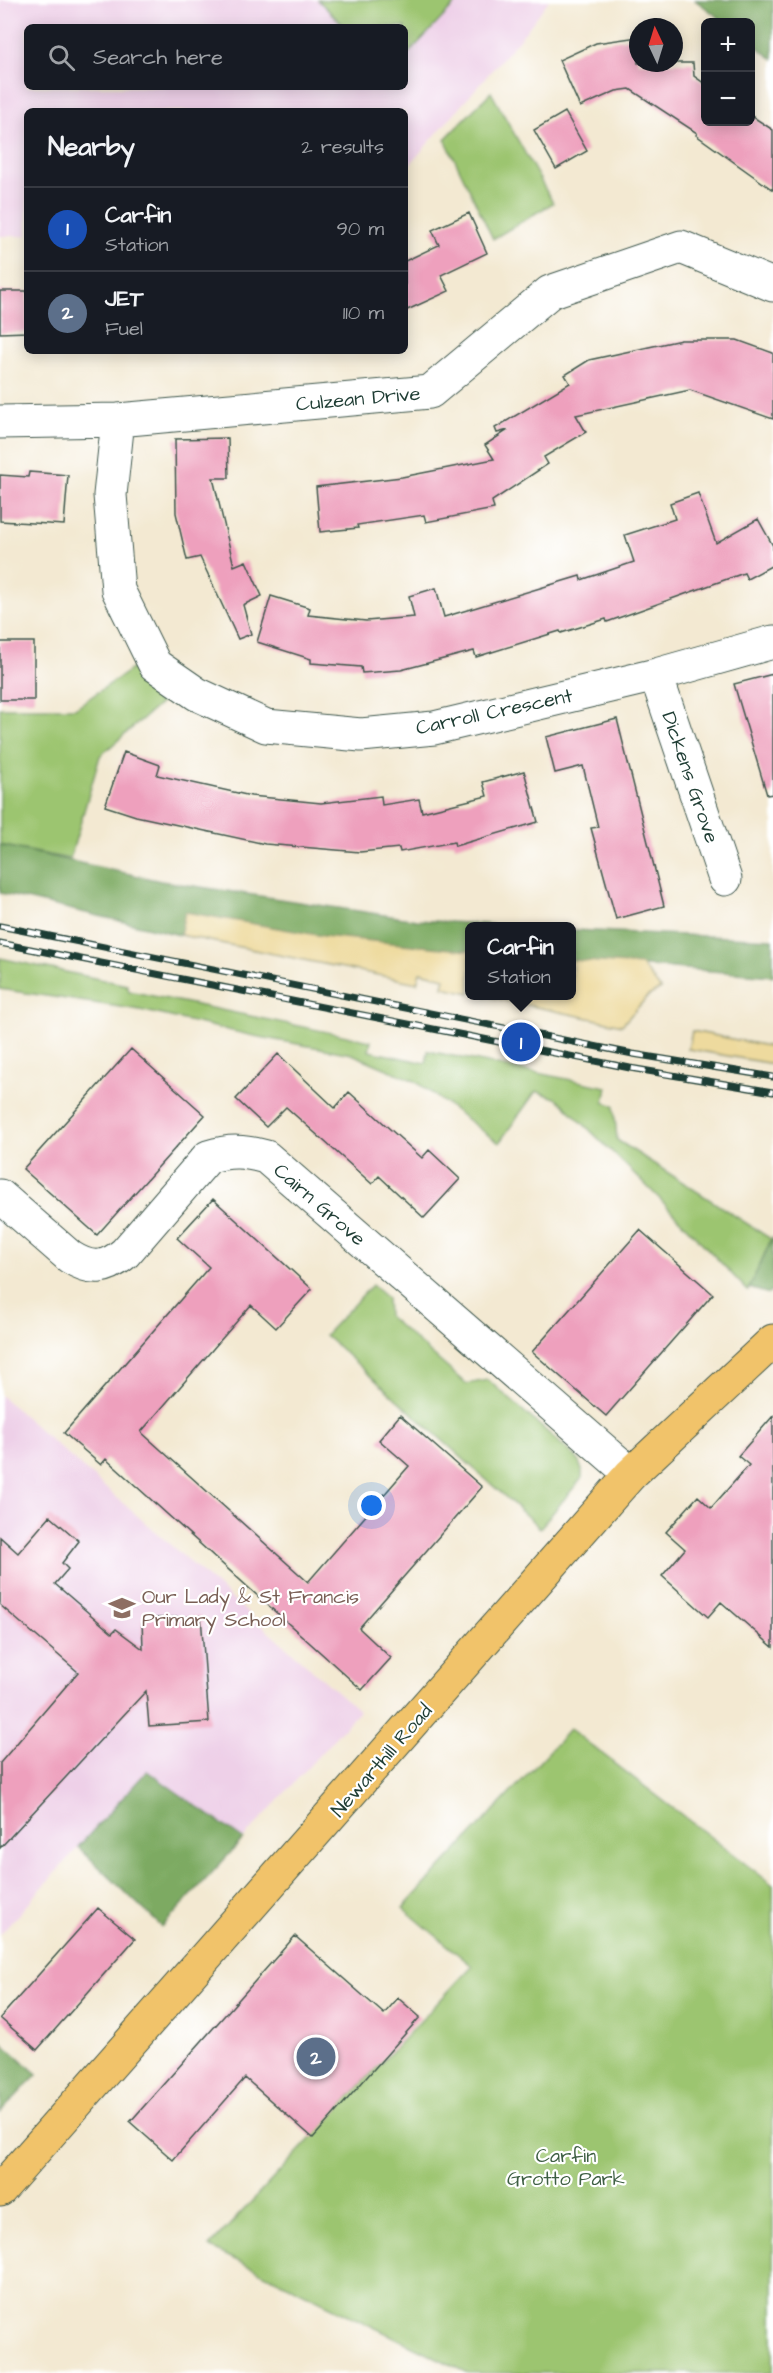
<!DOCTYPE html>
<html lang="en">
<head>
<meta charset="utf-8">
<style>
	:root { --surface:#171b24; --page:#242831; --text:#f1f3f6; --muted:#9ea1a6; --line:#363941; --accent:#ea580c }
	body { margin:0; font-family:"Architects Daughter",sans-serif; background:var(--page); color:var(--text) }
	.controls { position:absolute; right:18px; top:18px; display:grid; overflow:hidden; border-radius:9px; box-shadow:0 3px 15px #0003 }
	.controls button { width:54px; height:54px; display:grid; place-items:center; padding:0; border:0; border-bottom:2px solid var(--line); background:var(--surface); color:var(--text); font:30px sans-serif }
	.compass { position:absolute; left:629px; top:18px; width:54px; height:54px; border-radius:50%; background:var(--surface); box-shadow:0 3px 15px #0003; rotate:356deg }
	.you { position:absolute; left:372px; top:1506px; width:21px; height:21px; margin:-15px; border:4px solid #fff; border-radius:50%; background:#1a73e8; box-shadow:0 0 0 9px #1a73e833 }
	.badge { display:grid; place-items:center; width:39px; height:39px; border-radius:50%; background:var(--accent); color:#fff; font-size:20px; font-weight:700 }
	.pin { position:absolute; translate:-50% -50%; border:3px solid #fff; box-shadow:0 2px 6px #0006 }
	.popup { position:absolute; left:465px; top:922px; width:111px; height:78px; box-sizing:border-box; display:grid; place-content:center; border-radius:9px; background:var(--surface); filter:drop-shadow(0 2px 4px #0005); font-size:20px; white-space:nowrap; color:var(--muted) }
	.popup b { font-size:22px; color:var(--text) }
	.popup::after { content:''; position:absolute; left:50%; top:100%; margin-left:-12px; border:12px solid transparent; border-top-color:var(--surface) }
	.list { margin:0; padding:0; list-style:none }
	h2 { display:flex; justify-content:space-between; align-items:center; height:78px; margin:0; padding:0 24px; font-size:26px }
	h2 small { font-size:20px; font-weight:400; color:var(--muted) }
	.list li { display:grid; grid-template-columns:39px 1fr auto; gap:18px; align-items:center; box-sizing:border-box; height:84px; padding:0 24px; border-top:2px solid var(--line) }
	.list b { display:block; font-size:22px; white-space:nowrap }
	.list p { margin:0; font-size:20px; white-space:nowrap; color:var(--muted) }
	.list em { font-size:20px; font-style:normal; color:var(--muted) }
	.icon { flex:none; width:33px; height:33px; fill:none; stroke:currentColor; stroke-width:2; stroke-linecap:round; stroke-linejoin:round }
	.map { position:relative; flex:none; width:773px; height:2373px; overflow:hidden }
	.search { position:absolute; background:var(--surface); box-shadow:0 3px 15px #0003; left:24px; top:24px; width:384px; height:66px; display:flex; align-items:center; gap:15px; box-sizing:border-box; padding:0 21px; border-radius:9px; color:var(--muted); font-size:22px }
	.panel { position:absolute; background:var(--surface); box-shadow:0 3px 15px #0003; left:24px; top:108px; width:384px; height:246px; border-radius:9px }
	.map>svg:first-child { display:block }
	.built { fill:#eed0e8; fill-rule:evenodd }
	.green { fill:#9cc570; stroke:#5e8152; stroke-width:1.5 }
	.forest { fill:#7daa62; stroke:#4e744b; stroke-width:1.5 }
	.sand { fill:#eeda9e; stroke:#868c69; stroke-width:1.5 }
	.building { fill:#eea0bd }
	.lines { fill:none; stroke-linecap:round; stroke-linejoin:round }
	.minor-casing { stroke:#3f574c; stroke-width:35 }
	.major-casing { stroke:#3f574c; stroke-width:35 }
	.minor { stroke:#fff; stroke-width:33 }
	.major { stroke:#f1c36a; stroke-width:33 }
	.rail-casing { stroke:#1f3d34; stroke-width:7 }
	.rail { stroke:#fff; stroke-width:4.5; stroke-dasharray:14; stroke-linecap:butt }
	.labels { text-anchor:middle; stroke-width:4.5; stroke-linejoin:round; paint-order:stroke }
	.street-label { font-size:20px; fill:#1f3d34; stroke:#fff }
	.education-label { font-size:20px; fill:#785e54; stroke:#fff; text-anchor:start }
	.park-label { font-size:20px; fill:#3e5f43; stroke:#fff }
</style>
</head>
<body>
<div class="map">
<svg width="773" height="2373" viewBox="0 0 773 2373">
	<rect width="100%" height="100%" fill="#fff"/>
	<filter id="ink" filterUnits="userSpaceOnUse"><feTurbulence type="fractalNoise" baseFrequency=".0167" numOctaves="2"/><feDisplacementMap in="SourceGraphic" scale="12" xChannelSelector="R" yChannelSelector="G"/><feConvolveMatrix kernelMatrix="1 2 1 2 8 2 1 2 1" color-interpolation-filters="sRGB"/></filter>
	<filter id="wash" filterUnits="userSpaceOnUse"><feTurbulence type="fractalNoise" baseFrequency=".008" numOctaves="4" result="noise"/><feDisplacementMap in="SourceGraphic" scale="24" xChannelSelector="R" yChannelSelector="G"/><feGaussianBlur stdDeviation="1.35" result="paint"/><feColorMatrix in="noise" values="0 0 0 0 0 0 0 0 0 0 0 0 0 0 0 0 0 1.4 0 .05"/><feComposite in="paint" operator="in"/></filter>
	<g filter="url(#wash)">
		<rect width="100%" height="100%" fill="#f3e9d2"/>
		<!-- built -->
		<path class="built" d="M0,0H549L526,31L405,170V111H27V236H0ZM27,27H405V87H27Z
			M0,1395L359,1711L243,1839L146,1771L0,1935Z"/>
		<!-- green -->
		<path class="green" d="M318,0H459L405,57V27H345Z
			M491,92L553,203L493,239L445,139Z
			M146,659L178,688L100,756L70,859L0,845V708H75Z
			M0,958L127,985L129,991L371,1041L369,1051L426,1063L428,1051L607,1087L604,1102L614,1106L617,1140L771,1239L748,1291L658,1197L558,1099L536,1091L499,1143L415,1081L352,1054L254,1036L140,1010L0,989Z
			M372,1285L387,1298L388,1316L466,1384L488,1380L577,1458L582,1470V1478L540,1528L325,1335Z
			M570,1729L773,1885V2373H468L209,2247L472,1966L403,1908Z"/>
		<!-- forest -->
		<path class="forest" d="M695,0H773V59L751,42L750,22H725Z
			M0,845L161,881L417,920L512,926H470V951L323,936L186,912L180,935L0,893Z
			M572,930L773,939V976L572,960Z
			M773,1237V1289L769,1294L749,1288Z
			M147,1771L243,1839L162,1927L78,1847Z
			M0,2041L37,2074L0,2113Z"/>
		<!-- sand -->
		<path class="sand" d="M185,912L323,936L470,951V993L443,987L445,978L420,972L417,983L180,935Z
			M572,960L641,965L661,989L648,996L622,1025L484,996H572Z
			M692,1031L773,1047V1064L688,1049Z"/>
		<g id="blocks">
			<!-- building -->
			<path class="building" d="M638,37V63H693L694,76L705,84V122H750V115L773,130V190L696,135L697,133L630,89L616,91L580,107L559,60L596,43Z
				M565,112L587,151L556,169L534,130Z
				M469,213L487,253L441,275L449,291L405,311V261L439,245L432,230Z
				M0,291H27V332L0,333Z
				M681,340H737L773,353V419L690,390L576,415L586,432L544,457L548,464L492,501L494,509L426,522L424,515L357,525L358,528L320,532L316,487L402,477L494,459L485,445L508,430L497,433L495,428L570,383L565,375L589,360Z
				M228,438L229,478H213L234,566L246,561L262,596L243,605L251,634L238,639L200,557L187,560L176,513L175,439Z
				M29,472L68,475L64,525L0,521V475L28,477Z
				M698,493L716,543L758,519L773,546V565L747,579L744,573L607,622L606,619L561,633L560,631L476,657L474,651L401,670L362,673L361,667L311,663V659L257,642L271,596L310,608L308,615L366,621L414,617L409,596L436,588L444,617L580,576L581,580L634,562L625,535L675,519L670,503Z
				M0,642H34V700H0Z
				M773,674V794L767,795L734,684Z
				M617,719L664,906L616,919L591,828L598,827L583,766L555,773L546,737Z
				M124,752L160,765L157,775L251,796L321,803L381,796L382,805L419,799L422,812L487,796L483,782L524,771L538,822L455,846L454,842L400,852L399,848L360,852L265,844L136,816L105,806Z
				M131,1049L205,1115L97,1235L23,1169Z
				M278,1054L335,1108L349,1092L422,1158L429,1150L460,1179L424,1218L379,1176L372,1184L286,1107L266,1127L236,1099Z
				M213,1199L312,1289L276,1328L251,1305L141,1432L308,1582L409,1466L379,1440L400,1415L482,1487L359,1628L391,1658L362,1690L106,1459L101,1465L64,1433L209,1267L177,1238Z
				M640,1230L713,1294L606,1416L532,1352Z
				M773,1416V1647L721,1602L708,1617L662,1576L685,1549L666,1532L698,1496L711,1508L749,1465L738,1456Z
				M50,1516L79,1541L62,1563L68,1569L55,1584L112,1633L116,1629L143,1649L142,1619L201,1616L209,1722L149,1726L146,1691L0,1848V1763L78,1672L0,1605V1537L18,1553Z
				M98,1908L135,1939L37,2050L0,2018Z
				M295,1936L384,2014L398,1998L420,2017L313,2138L245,2078L173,2160L130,2122Z"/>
		</g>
	</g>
	<g filter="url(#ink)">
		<use href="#blocks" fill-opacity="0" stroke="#3f574c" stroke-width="1.5"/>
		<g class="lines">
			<!-- minor casing -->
			<g class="minor-casing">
				<path id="minor" d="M118,420L110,495L118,590L155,665L197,694L266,726L361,735L434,728L656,675L773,642
					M0,422L118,420L430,392L550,292L681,247L773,285
					M656,675L725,879
					M0,1196L70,1257C92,1271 106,1269 125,1253L208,1157C230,1150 244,1151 266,1157L631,1474"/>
			</g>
			<!-- major casing -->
			<g class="major-casing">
				<path id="major" d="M0,2190L631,1474L773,1341"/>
			</g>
			<!-- minor -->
			<use href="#minor" class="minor"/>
			<!-- major -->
			<use href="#major" class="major"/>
			<!-- rail casing -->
			<g class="rail-casing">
				<path id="rail" d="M0,926L633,1054L773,1077
					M0,943L630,1068L773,1092"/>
			</g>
			<!-- rail -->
			<use href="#rail" class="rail"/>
		</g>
	</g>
	<!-- icons -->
	<defs>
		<g id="school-bare" transform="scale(2.07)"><path d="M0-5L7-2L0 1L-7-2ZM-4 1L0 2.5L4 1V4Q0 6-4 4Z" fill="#8d6e63" stroke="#fff" stroke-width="2.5" paint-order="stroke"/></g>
	</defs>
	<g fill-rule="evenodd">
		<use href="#school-bare" x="122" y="1608"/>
	</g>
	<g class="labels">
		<!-- street labels -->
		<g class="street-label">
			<text transform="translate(358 398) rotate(-5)" y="7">Culzean Drive</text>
			<text transform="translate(494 711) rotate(-12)" y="7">Carroll Crescent</text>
			<text transform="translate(691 777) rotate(71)" y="7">Dickens Grove</text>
			<text transform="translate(320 1204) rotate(41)" y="7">Cairn Grove</text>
			<text transform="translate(381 1760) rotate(-49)" y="7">Newarthill Road</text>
		</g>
		<!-- education labels -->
		<g class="education-label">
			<text x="142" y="1603">Our Lady &amp; St Francis<tspan x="142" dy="23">Primary School</tspan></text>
		</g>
		<!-- park labels -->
		<g class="park-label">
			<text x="566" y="2162">Carfin<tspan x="566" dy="23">Grotto Park</tspan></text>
		</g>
	</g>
</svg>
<div class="controls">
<button>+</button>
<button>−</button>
</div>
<svg class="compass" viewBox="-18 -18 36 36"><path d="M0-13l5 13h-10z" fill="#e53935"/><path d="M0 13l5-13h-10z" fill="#9ea1a6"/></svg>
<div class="you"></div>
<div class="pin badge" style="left:521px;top:1042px;background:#1a4fb4">1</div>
<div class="popup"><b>Carfin</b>Station</div>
<div class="pin badge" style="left:316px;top:2057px;background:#5c6f8a">2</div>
<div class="search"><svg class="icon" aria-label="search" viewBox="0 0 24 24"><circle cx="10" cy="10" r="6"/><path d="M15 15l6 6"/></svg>Search here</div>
<section class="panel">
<h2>Nearby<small>2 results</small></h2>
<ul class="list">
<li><span class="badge" style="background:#1a4fb4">1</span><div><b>Carfin</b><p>Station</p></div><em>90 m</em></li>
<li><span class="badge" style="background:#5c6f8a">2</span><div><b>JET</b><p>Fuel</p></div><em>110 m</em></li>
</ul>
</section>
</div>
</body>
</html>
